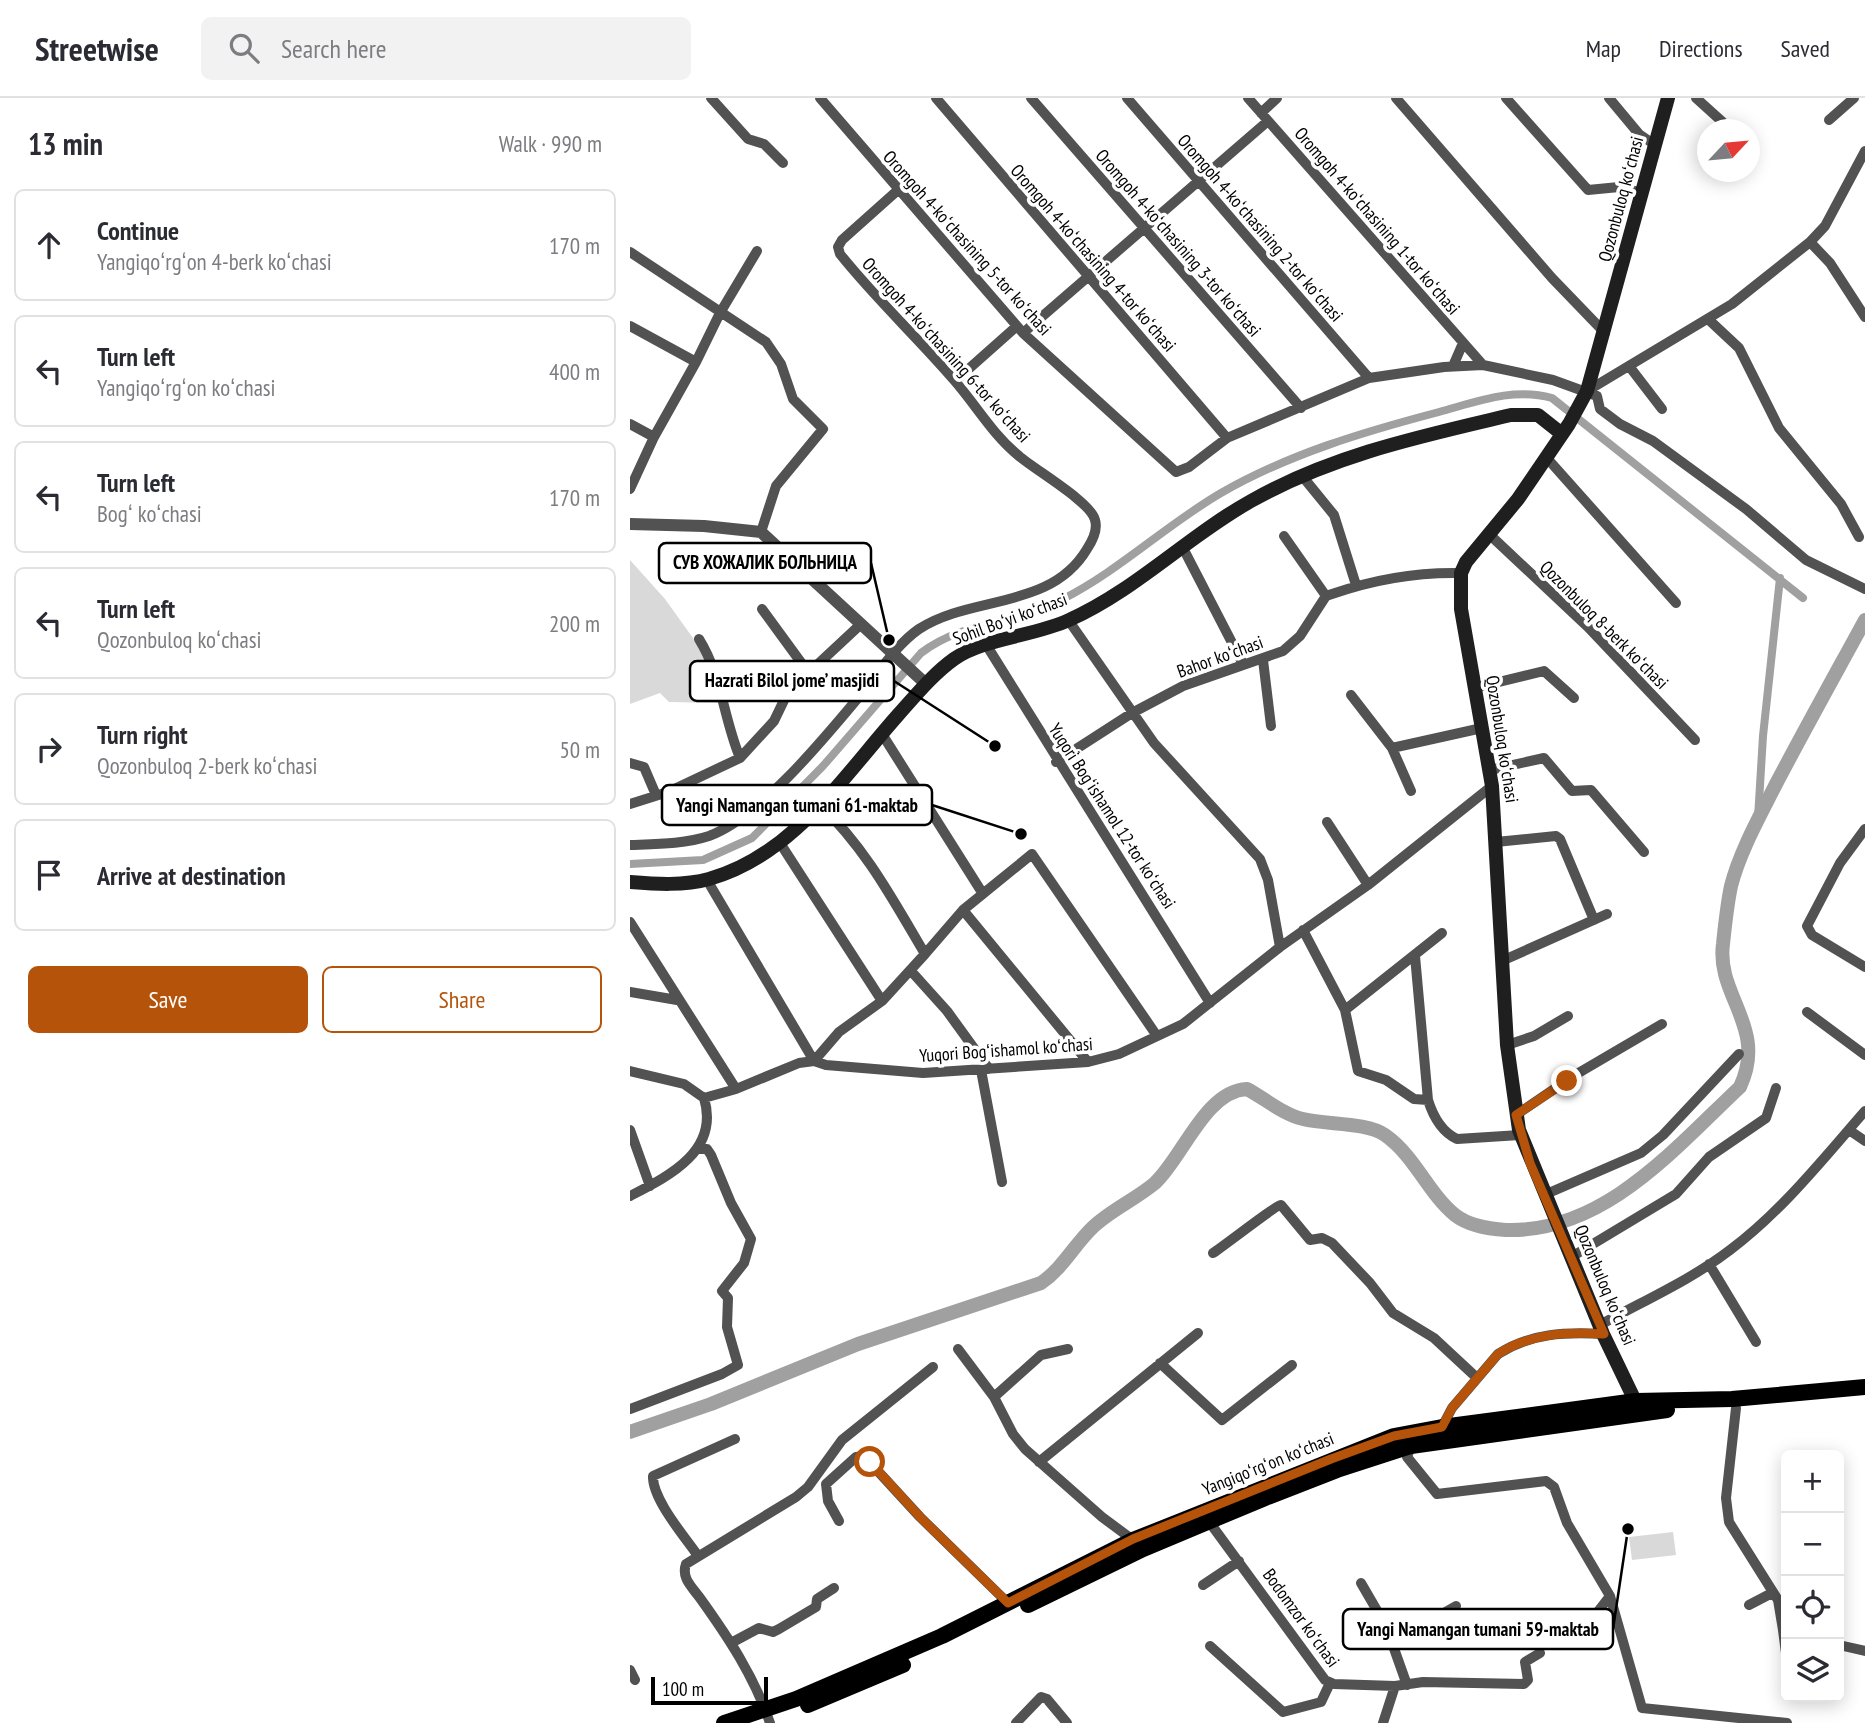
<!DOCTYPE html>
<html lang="en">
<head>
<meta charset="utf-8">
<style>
	:root { --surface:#fff; --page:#f2f2f3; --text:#2b2b33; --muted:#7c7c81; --line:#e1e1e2; --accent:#b45309 }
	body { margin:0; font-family:"PT Sans Narrow",sans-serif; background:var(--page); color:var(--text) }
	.controls { position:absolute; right:21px; bottom:21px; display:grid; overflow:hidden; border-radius:10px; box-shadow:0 4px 18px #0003 }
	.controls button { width:63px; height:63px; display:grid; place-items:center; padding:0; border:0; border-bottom:2px solid var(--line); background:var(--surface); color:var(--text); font:35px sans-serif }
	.compass { position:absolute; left:1067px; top:21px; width:63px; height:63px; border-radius:50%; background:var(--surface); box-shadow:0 4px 18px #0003; rotate:64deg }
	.scale { position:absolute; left:21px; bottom:18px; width:117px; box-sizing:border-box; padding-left:7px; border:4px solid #000; border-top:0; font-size:19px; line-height:24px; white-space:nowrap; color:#000; -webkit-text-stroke:5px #fff; paint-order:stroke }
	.stop { position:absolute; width:21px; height:21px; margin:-16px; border:5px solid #b45309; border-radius:50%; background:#fff }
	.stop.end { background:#b45309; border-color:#fff; box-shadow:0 2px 7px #0008 }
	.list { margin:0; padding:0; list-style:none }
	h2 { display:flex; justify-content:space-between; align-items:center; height:91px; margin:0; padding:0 28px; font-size:30px }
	h2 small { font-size:23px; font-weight:400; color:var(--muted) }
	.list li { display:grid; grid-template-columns:46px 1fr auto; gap:21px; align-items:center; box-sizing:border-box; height:112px; margin:0 14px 14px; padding:0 14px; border:2px solid var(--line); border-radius:10px }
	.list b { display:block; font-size:26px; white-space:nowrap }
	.list p { margin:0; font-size:23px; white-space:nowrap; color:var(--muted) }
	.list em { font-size:23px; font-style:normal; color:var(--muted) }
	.actions { display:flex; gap:14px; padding:21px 28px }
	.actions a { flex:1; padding:16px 0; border:2px solid var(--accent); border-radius:10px; text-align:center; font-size:24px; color:var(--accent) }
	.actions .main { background:var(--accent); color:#fff }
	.icon { flex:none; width:38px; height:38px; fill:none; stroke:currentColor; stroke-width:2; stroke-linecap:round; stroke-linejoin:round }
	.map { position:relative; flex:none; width:1235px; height:1625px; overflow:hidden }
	header { display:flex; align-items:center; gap:42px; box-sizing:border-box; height:98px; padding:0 35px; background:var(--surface); border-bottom:2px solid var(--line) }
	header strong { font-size:33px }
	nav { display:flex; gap:38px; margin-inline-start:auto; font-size:24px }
	.search { width:490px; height:63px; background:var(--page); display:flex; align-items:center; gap:18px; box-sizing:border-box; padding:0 24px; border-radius:10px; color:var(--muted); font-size:26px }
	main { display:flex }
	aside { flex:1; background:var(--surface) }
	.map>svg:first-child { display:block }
	.green { fill:#d9d9d9 }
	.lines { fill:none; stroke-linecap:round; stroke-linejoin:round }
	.canal { stroke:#a0a0a0; stroke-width:8 }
	.river { stroke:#a0a0a0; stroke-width:14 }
	.minor { stroke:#525252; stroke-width:10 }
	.tertiary { stroke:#525252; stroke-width:12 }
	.secondary { stroke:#1f1f1f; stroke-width:14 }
	.primary { stroke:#000; stroke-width:16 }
	.route { stroke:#b45309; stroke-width:9 }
	.labels { text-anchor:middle; stroke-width:7; stroke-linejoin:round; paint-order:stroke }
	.street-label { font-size:18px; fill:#000; stroke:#fff }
	.leader { fill:none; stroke:#000; stroke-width:2.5 }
	.callout-dot { fill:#000; stroke:#fff; stroke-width:2.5 }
	.callout { fill:#fff; stroke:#000; stroke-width:2.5 }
	.callout-label { font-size:19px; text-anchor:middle; font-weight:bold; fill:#000 }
</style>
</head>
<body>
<header>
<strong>Streetwise</strong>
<div class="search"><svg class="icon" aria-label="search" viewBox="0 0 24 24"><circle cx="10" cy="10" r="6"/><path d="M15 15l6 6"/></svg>Search here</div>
<nav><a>Map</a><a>Directions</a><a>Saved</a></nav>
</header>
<main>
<aside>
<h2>13 min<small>Walk · 990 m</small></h2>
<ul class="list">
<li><svg class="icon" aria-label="ahead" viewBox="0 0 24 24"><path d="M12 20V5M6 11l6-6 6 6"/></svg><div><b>Continue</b><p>Yangiqoʻrgʻon 4-berk koʻchasi</p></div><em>170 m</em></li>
<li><svg class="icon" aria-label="left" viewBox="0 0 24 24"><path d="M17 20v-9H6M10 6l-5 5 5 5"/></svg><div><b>Turn left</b><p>Yangiqoʻrgʻon koʻchasi</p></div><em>400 m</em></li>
<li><svg class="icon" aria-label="left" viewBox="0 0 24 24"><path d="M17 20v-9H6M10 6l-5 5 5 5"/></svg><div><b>Turn left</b><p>Bogʻ koʻchasi</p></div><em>170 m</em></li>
<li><svg class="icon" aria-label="left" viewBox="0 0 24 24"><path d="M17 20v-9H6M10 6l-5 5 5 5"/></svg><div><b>Turn left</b><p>Qozonbuloq koʻchasi</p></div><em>200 m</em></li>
<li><svg class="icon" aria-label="right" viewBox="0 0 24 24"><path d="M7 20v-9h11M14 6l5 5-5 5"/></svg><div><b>Turn right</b><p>Qozonbuloq 2-berk koʻchasi</p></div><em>50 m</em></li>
<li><svg class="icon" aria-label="arrive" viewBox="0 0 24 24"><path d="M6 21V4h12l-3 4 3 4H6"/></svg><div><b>Arrive at destination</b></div></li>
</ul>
<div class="actions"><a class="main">Save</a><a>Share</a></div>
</aside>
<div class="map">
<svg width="1235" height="1625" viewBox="0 0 1235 1625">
	<rect width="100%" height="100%" fill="#fff"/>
	<!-- green -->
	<path class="green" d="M0,462L35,501L73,554L92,605L39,604L30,595L0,606Z
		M1043,1434L1046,1457L1002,1462L999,1439Z"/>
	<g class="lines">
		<!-- canal -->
		<path class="canal" d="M1128,720L1133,638L1150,480
			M0,766L73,762L122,740L193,668L291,555C333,523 387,525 433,501C490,472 536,427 591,395C659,356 733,334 809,314C846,304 883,289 922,300L1173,500"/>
		<!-- river -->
		<path class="river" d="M0,1334L81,1306L228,1246L411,1185C433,1170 444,1147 463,1129C481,1112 506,1101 525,1085C553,1059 575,993 617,991C634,1000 654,1017 673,1021C697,1027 736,1024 755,1037C785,1058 798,1095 825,1117C839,1128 860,1131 876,1132C974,1135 1045,1050 1110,989C1138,929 1086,898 1093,846C1095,827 1097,807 1101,788C1110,753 1130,718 1146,686C1175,631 1205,577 1235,522"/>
		<!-- minor -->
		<path class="minor" d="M81,0L118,41L134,46L153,65
			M190,0L393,235L546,374L559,369L597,340L739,280L814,269L853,267L923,282L967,298L970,311L990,326L1023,343L1116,411L1176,462L1235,491
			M306,0L597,340
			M401,0L671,310
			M497,0L739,280
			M618,0L853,267
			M766,0L922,180L975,235
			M876,0L958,92L989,89L1013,95
			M979,0L1009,36L1025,47
			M1066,0L1097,28
			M631,15L647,0
			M1199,22L1224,0
			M1180,144L1200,165L1235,219
			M0,154L136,244L151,266L163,301L193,331L146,388L131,434
			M1078,221L1109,250L1149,330L1211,406L1229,439
			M0,228L66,264L90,215L127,153
			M393,235L638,23
			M823,268L833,245
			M999,268L1032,311
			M325,283L387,228
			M957,293L1102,206L1180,144L1195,128L1235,53
			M0,326L24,339L0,391
			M24,339L66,264
			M916,359L1046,505
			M673,379L704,417L726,487
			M860,437L958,529L1065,642
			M654,438L696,498
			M553,450L613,566
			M132,511L178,574
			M439,523L524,645L630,761L638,782L650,849
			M69,541C92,578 93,619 110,660
			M357,548L580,905
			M633,562L641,628
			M844,590L914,573L944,600
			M721,597L762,650L781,693
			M252,636L353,796
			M762,650L852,630
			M426,664L502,615L553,588L653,553L670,538L696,498L702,496C745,481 786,474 831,475
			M0,665L14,669L26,697
			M860,672L914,660L942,693L961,692L1014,754
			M0,706L38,694L110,660L144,623L158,594L231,526
			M189,706C235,749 263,802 295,856L333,812L402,756L527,938
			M697,724L738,787
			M1235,731L1210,765L1177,828L1182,837L1235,869
			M866,744L926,738L930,741L964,822
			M150,745L252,903
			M0,747C25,746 55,746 79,738C131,719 197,637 233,594C249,574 267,546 289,531C341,497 421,512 457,451C463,442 468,432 465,422C461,404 405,372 389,358C362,336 346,307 324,282C287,239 245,200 210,156L208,149L212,142L268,92
			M77,782L184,963L209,934L252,903L295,856
			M333,812L458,964
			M0,824L106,991
			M673,832L715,912L728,973L756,982L784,1001L798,1002
			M785,858L798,1002C803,1018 812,1034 827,1041L890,1037
			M874,862L977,816
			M281,873L317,913L359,971
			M0,894L47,902
			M715,912L812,835
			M1177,914L1235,957
			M877,947L904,938L938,918
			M351,972L372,1084
			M0,973L54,986L74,1000
			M886,1017L945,977L1032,926
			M0,1032L20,1088
			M1219,1032L1235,1043
			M914,1097L1011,1055L1033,1037L1109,956
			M0,1098C39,1078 90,1053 74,1000L106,991L169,965L184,963L196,967L293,975L458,964L489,956L553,926L650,849L738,787L862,688
			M583,1155C594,1148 646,1107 651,1107L680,1142L692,1140L702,1145L740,1185L763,1215L804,1240L847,1280
			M943,1158L1046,1096L1079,1059L1136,1020L1146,990
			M1079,1166L1126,1244
			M970,1227C1013,1203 1061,1182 1100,1152C1151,1114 1193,1061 1235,1013
			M328,1251L364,1299L383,1336L395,1351L472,1419L503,1442
			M530,1265L592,1322L662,1267
			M364,1299L411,1257L438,1251
			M1106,1310L1096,1400L1099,1424L1148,1502L1153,1532H1156
			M0,1311L92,1276L108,1267L97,1229L98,1200L92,1193L114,1165L121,1141L101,1105L81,1057L77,1051H68
			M812,1329L822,1310L868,1256C901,1235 935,1234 973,1236
			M781,1348L777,1359L807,1396L916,1383L924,1389L937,1425L980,1498L1012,1610L1157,1625
			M409,1364L568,1235
			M582,1422L583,1429L695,1582L704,1586L765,1588L753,1625
			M209,1423L198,1403L196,1386L226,1359L234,1358L290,1419L378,1505
			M68,1458C55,1439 22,1401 23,1378L105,1341
			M731,1485L756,1528L777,1587
			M573,1487L609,1463
			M1119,1507L1142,1495
			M1153,1532L1156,1555
			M949,1538L980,1498
			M101,1545L129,1530L143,1534L149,1531L186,1509L187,1501L204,1490
			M761,1545L826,1508
			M1209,1547L1235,1553
			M580,1548L653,1614L691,1604L700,1585
			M0,1572L5,1582
			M765,1588L793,1584L894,1586L898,1582L895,1564L910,1555
			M140,1625C124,1578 98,1539 70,1500C62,1489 51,1480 56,1466L166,1399L178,1389L212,1342L303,1269
			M386,1625L411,1599L417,1601L437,1625"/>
		<!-- tertiary -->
		<path class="tertiary" d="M0,426L74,428L131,434L296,586"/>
		<!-- secondary -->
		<path class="secondary" d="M0,784C25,786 54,788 79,781C162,758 213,679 268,617C285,598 303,576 324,561C354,540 405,538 439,522C506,492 558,438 621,403C702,357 792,338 881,317H908L932,336
			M1009,1311L973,1236L889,1032L877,947L862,688L831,511V475L836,464L888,401L939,326L957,293L1038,0"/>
		<!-- primary -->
		<path class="primary" d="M398,1507L513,1451L635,1400L707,1372L781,1348L1037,1312
			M178,1607L273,1567
			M94,1625L166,1601L312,1538L503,1442L764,1338L812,1329L1006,1303L1102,1301L1235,1289"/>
	</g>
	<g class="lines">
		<!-- route -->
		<path class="route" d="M240,1364L290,1419L378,1505L503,1441L701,1361L764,1338L812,1329L822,1310L868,1256C901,1235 936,1234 974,1236L900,1065L886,1017L937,983"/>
	</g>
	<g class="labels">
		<!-- street labels -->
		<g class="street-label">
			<text transform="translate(991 101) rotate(-75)" y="6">Qozonbuloq koʻchasi</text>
			<text transform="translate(747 123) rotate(49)" y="6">Oromgoh 4-koʻchasining 1-tor koʻchasi</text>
			<text transform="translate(630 130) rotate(49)" y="6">Oromgoh 4-koʻchasining 2-tor koʻchasi</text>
			<text transform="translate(337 145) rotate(48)" y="6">Oromgoh 4-koʻchasining 5-tor koʻchasi</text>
			<text transform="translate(548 145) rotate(49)" y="6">Oromgoh 4-koʻchasining 3-tor koʻchasi</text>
			<text transform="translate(463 160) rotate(49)" y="6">Oromgoh 4-koʻchasining 4-tor koʻchasi</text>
			<text transform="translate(316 252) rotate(48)" y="6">Oromgoh 4-koʻchasining 6-tor koʻchasi</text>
			<text transform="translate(380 521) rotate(-20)" y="6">Sohil Boʻyi koʻchasi</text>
			<text transform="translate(974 527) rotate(45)" y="6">Qozonbuloq 8-berk koʻchasi</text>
			<text transform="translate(590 559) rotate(-20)" y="6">Bahor koʻchasi</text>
			<text transform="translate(872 641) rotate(81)" y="6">Qozonbuloq koʻchasi</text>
			<text transform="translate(482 718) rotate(57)" y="6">Yuqori Bogʻishamol 12-tor koʻchasi</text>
			<text transform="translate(376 952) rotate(-4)" y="6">Yuqori Bogʻishamol koʻchasi</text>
			<text transform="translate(975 1187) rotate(67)" y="6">Qozonbuloq koʻchasi</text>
			<text transform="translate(638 1366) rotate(-22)" y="6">Yangiqoʻrgʻon koʻchasi</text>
			<text transform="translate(671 1520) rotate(54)" y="6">Bodomzor koʻchasi</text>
		</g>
	</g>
	<!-- callouts -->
	<path class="leader" d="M259 542L241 465M365 648L264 583M391 736L302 707M998 1431L983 1531"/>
	<g class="callout-dot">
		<circle cx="259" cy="542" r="7"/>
		<circle cx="365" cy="648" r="7"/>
		<circle cx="391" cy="736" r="7"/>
		<circle cx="998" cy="1431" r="7"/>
	</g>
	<g class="callout">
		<rect x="29" y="445" width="212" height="40" rx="7"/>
		<rect x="60" y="563" width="204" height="40" rx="7"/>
		<rect x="32" y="687" width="270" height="40" rx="7"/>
		<rect x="713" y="1511" width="270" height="40" rx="7"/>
	</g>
	<g class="callout-label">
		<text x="135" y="471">СУВ ХОЖАЛИК БОЛЬНИЦА</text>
		<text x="162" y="589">Hazrati Bilol jome’ masjidi</text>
		<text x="167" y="714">Yangi Namangan tumani 61-maktab</text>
		<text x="848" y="1538">Yangi Namangan tumani 59-maktab</text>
	</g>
</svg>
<div class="controls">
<button>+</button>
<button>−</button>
<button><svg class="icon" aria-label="locate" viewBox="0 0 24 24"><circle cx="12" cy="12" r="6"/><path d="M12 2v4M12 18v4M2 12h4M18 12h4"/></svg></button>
<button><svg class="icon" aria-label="layers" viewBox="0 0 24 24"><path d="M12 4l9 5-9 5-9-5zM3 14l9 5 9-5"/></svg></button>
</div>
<svg class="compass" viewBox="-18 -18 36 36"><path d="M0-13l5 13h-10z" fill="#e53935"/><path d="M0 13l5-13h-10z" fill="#7c7c81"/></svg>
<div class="scale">100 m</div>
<div class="stop" style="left:240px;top:1364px"></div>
<div class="stop end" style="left:937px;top:983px"></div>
</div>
</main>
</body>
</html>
